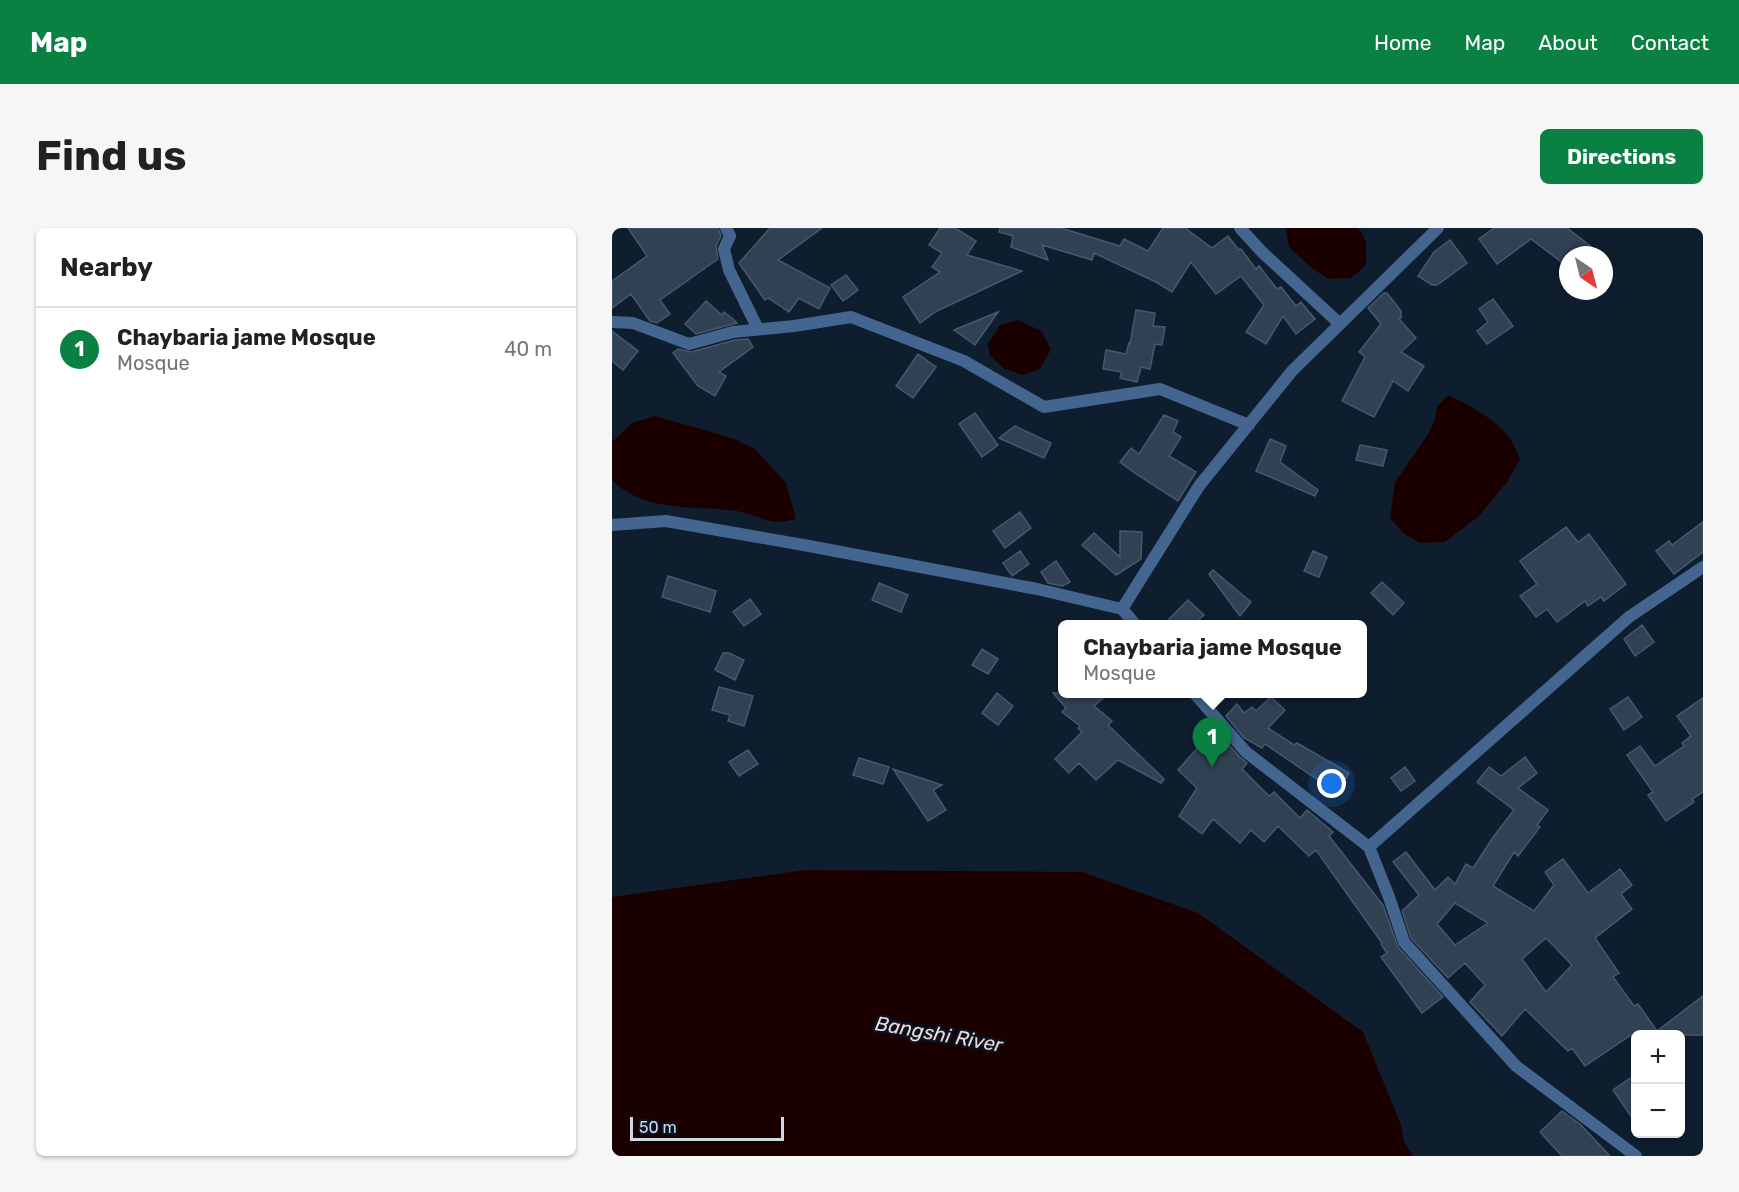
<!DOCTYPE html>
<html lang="en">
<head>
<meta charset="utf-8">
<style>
	:root { --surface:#fff; --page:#f6f6f6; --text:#202124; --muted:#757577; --line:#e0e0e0; --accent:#0b8043 }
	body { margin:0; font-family:Rubik,sans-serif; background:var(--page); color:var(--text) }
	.controls { position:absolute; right:18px; bottom:18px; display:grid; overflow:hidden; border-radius:9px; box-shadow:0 2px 4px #0004 }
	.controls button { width:54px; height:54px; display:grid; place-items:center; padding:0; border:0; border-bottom:2px solid var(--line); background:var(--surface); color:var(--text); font:30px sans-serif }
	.compass { position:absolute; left:947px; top:18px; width:54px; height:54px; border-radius:50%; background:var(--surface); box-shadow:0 2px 4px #0004; rotate:145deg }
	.scale { position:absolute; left:18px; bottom:15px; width:154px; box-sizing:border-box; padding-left:6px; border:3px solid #cfd9e5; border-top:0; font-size:16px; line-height:21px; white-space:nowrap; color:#cfd9e5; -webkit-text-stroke:4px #071425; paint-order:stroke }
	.you { position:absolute; left:720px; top:556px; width:21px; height:21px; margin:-15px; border:4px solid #fff; border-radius:50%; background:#1a73e8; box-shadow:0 0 0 9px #1a73e833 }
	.badge { display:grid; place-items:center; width:39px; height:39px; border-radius:50%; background:var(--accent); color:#fff; font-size:20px; font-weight:700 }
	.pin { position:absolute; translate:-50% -50px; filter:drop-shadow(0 2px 3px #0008) }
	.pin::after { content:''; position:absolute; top:32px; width:21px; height:18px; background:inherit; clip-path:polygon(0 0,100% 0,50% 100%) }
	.popup { position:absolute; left:446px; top:392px; width:309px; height:78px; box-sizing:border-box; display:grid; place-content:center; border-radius:9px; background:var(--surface); filter:drop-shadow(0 2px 4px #0005); font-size:20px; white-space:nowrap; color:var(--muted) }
	.popup b { font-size:22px; color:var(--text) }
	.popup::after { content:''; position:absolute; left:50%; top:100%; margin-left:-12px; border:12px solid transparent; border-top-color:var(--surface) }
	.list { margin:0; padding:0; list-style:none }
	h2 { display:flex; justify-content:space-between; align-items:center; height:78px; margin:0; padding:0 24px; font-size:26px }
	h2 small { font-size:20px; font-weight:400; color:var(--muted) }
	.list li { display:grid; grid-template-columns:39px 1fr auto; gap:18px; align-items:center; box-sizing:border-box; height:84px; padding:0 24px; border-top:2px solid var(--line) }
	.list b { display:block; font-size:22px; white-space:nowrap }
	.list p { margin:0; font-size:20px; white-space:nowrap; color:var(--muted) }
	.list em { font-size:20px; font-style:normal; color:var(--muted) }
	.map { position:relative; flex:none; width:1091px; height:928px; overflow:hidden; border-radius:9px }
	header { display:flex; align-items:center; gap:36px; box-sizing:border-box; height:84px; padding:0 30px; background:var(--accent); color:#fff }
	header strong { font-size:28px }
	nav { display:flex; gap:33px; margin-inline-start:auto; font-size:21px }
	.intro { display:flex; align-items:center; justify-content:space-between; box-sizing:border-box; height:144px; padding:0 36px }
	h1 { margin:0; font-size:42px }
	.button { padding:15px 27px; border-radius:9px; background:var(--accent); color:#fff; font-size:21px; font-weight:700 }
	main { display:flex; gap:36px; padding:0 36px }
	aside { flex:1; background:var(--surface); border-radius:9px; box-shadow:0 2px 4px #0004 }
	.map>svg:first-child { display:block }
	.water { fill:#1b0000 }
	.building { fill:#314154; stroke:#47586c; stroke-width:1.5; fill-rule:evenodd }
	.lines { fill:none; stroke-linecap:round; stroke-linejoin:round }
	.minor { stroke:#436590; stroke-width:12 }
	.labels { text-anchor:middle; stroke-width:5; stroke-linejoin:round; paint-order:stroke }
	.water-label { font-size:20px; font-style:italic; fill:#f2d9d5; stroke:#071425 }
</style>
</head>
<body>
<header>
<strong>Map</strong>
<nav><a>Home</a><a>Map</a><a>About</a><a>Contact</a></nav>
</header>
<div class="intro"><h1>Find us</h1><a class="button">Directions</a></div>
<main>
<aside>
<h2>Nearby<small></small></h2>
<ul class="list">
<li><span class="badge">1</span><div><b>Chaybaria jame Mosque</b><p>Mosque</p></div><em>40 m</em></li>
</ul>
</aside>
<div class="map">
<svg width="1091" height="928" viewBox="0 0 1091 928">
	<rect width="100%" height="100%" fill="#0f1e2f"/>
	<!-- water -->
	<path class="water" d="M674,0H745L749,3L754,14V36L748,43L738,50L716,51L700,40L677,19Z
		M406,92L429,103L439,121L428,141L411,147L393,141L378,128L376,116L388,97Z
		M836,167C859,178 882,190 898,210C902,216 905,225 908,231L895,254L866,289L833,314L808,315L791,305L778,290L783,254L815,208L823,192L825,179Z
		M43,188L120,210L143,221L174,255L184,291C178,292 171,294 165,294C152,293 138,285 124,283C81,277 33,285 0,252V214L20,195Z
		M193,642L470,644L586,685L751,804L789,897L792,914L801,928H0V669Z"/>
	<!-- building -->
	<path class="building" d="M16,0H106L109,8L104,18L106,31L48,72L58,86L45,95L38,93L19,66L0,80V53L35,28Z
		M158,0H210L166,32L218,60L207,81L187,70L177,84L156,70L153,72L127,35Z
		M328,0H343L364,13L355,27L410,43L325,83L308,95L291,69L328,44L320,39L330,25L317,17Z
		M388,0H449L508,18L512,11L536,23L551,0H573L600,20L616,8L627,22L629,21L644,41L647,38L665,61L669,59L684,78L689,74L703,91L684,106L671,88L654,116L634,104L652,77L629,48L604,66L579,34L560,64L544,54L482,25L480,32L430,17L436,32L399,19L401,8L387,4Z
		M882,0H955L990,27H956V39L919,11L885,36L867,11Z
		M838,12L855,35L825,57H820L806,48L822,24Z
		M234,47L246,62L231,73L219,57Z
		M772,65H775L789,83V90L787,91L804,110L789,124L812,138L796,163L781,153L762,189L730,173L753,129L747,124L769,96L756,80Z
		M881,71L901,98L875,116L865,103L876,94L867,81Z
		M94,73L110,87L112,84L121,91L125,95L84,106L73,96Z
		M524,82L543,85L541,98L553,99L550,117L543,116L538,141L529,139L525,154L508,150L510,144L491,141L494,122L514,126L517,115L518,116Z
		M386,84L363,117L342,102Z
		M0,103L26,123L11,142L0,133Z
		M136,111L141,119L107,144L114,148L103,168L86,158L61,125L66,121L79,124L123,112Z
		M306,126L324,139L301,170L284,158Z
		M363,185L386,217L370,229L347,196Z
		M552,187L566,193L561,204L569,209L557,228L584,244L566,273L524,246L508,234L519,220L527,226Z
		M403,198L439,215L432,230L387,210Z
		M658,211L674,218L668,234L706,262L703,268L644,243Z
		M748,217L775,222L771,238L744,232Z
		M408,284L419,300L393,320L381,303Z
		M1091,294V324L1062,346L1044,323L1057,313L1060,317Z
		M954,299L966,314L977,306L1014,356L992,373L989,369L976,378L973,373L945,394L935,381L924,389L908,368L925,356L908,333Z
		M508,303L530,304L529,331L504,347L470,317L482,305L508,329Z
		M408,323L417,336L400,348L391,335Z
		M701,323L715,329L707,349L692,343Z
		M444,333L458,354L450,358L436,355L429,344Z
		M601,342L639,374L628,388L597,346Z
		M56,348L104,363L98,384L50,369Z
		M770,354L792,375L781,387L759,365Z
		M267,355L296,367L289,384L260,372Z
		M138,371L149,386L132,398L121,384Z
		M576,372L592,387L582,396H552Z
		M1030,397L1042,414L1023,428L1012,411Z
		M370,421L386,431L376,446L360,437Z
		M111,425H117L132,432L123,452L103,442Z
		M107,459L141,468L132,498L116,493L118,487L100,482Z
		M385,465L401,478L386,497L370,485Z
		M441,465H497L482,478L500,493L496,497L552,551L549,555L506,532L484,552L467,535L457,545L443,531L470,504L466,500L468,498L450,484L454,480Z
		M659,469L673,482L656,500L682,517L685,515L737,545L726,564L700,548L653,516L650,520L632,510L614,488L625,476L632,485L640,479L644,483Z
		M1016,469L1030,489L1012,502L998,481Z
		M1091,470V564L1080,571L1082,574L1054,593L1036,567L1041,564L1015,527L1028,518L1043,538L1072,518L1070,515L1079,508L1065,488Z
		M602,501L628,529L635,535L630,541L657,568L662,564L688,590L695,582L721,604L717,608L771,677L786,719L831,769L810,785L769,729L775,725L769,716L770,715L704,622L697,628L666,598L652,614L639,602L628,615L601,591L590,606L567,588L585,560L566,542Z
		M136,522L146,536L127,548L117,534Z
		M913,529L925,545L906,560L936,582L925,597L928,599L906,628L902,624L881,658L922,683L942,657L933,644L951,631L976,665L1008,641L1020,657L1009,666L1020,681L983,710L1007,745L1001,749L1022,778L1026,776L1045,803L1091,768V807H1019L973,838L960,820L956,823L913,781L890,808L858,774L873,757L853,735L836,750L799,710L790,683L807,667L781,634L794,624L823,662L836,649L843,656L854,636L861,640L882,608L902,582L865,554L877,539L889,548ZM843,675L876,695L843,717L825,696ZM934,710L960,737L934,764L910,731Z
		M247,530L277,539L271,556L241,547Z
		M793,539L803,553L789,563L779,550Z
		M281,541L330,557L321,562L334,582L316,593Z
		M1023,847V894L1001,862Z
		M950,883L968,896L998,928H950L928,904Z"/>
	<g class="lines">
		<!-- minor -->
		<path class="minor" d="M114,0L118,8L112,21L117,42L146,101
			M628,0L650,24L728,96
			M0,94L21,95L77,116L121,104L182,98L239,89L352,133L432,179L548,161L637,197
			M0,297L54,293L197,318L425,361L510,381
			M510,381L587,258L680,143L826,0
			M510,381L523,396
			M583,466L634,524L757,619L777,669L792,714L904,838L1024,928
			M757,619L1017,389L1091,339"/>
	</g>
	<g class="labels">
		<!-- water labels -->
		<g class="water-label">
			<text transform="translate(327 806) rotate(10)" y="7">Bangshi River</text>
		</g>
	</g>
</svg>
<div class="controls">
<button>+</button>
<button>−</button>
</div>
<svg class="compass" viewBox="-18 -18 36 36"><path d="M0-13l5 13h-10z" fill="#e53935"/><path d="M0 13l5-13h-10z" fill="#757577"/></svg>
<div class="scale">50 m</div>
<div class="you"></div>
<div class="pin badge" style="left:600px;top:539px">1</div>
<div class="popup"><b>Chaybaria jame Mosque</b>Mosque</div>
</div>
</main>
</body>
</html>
